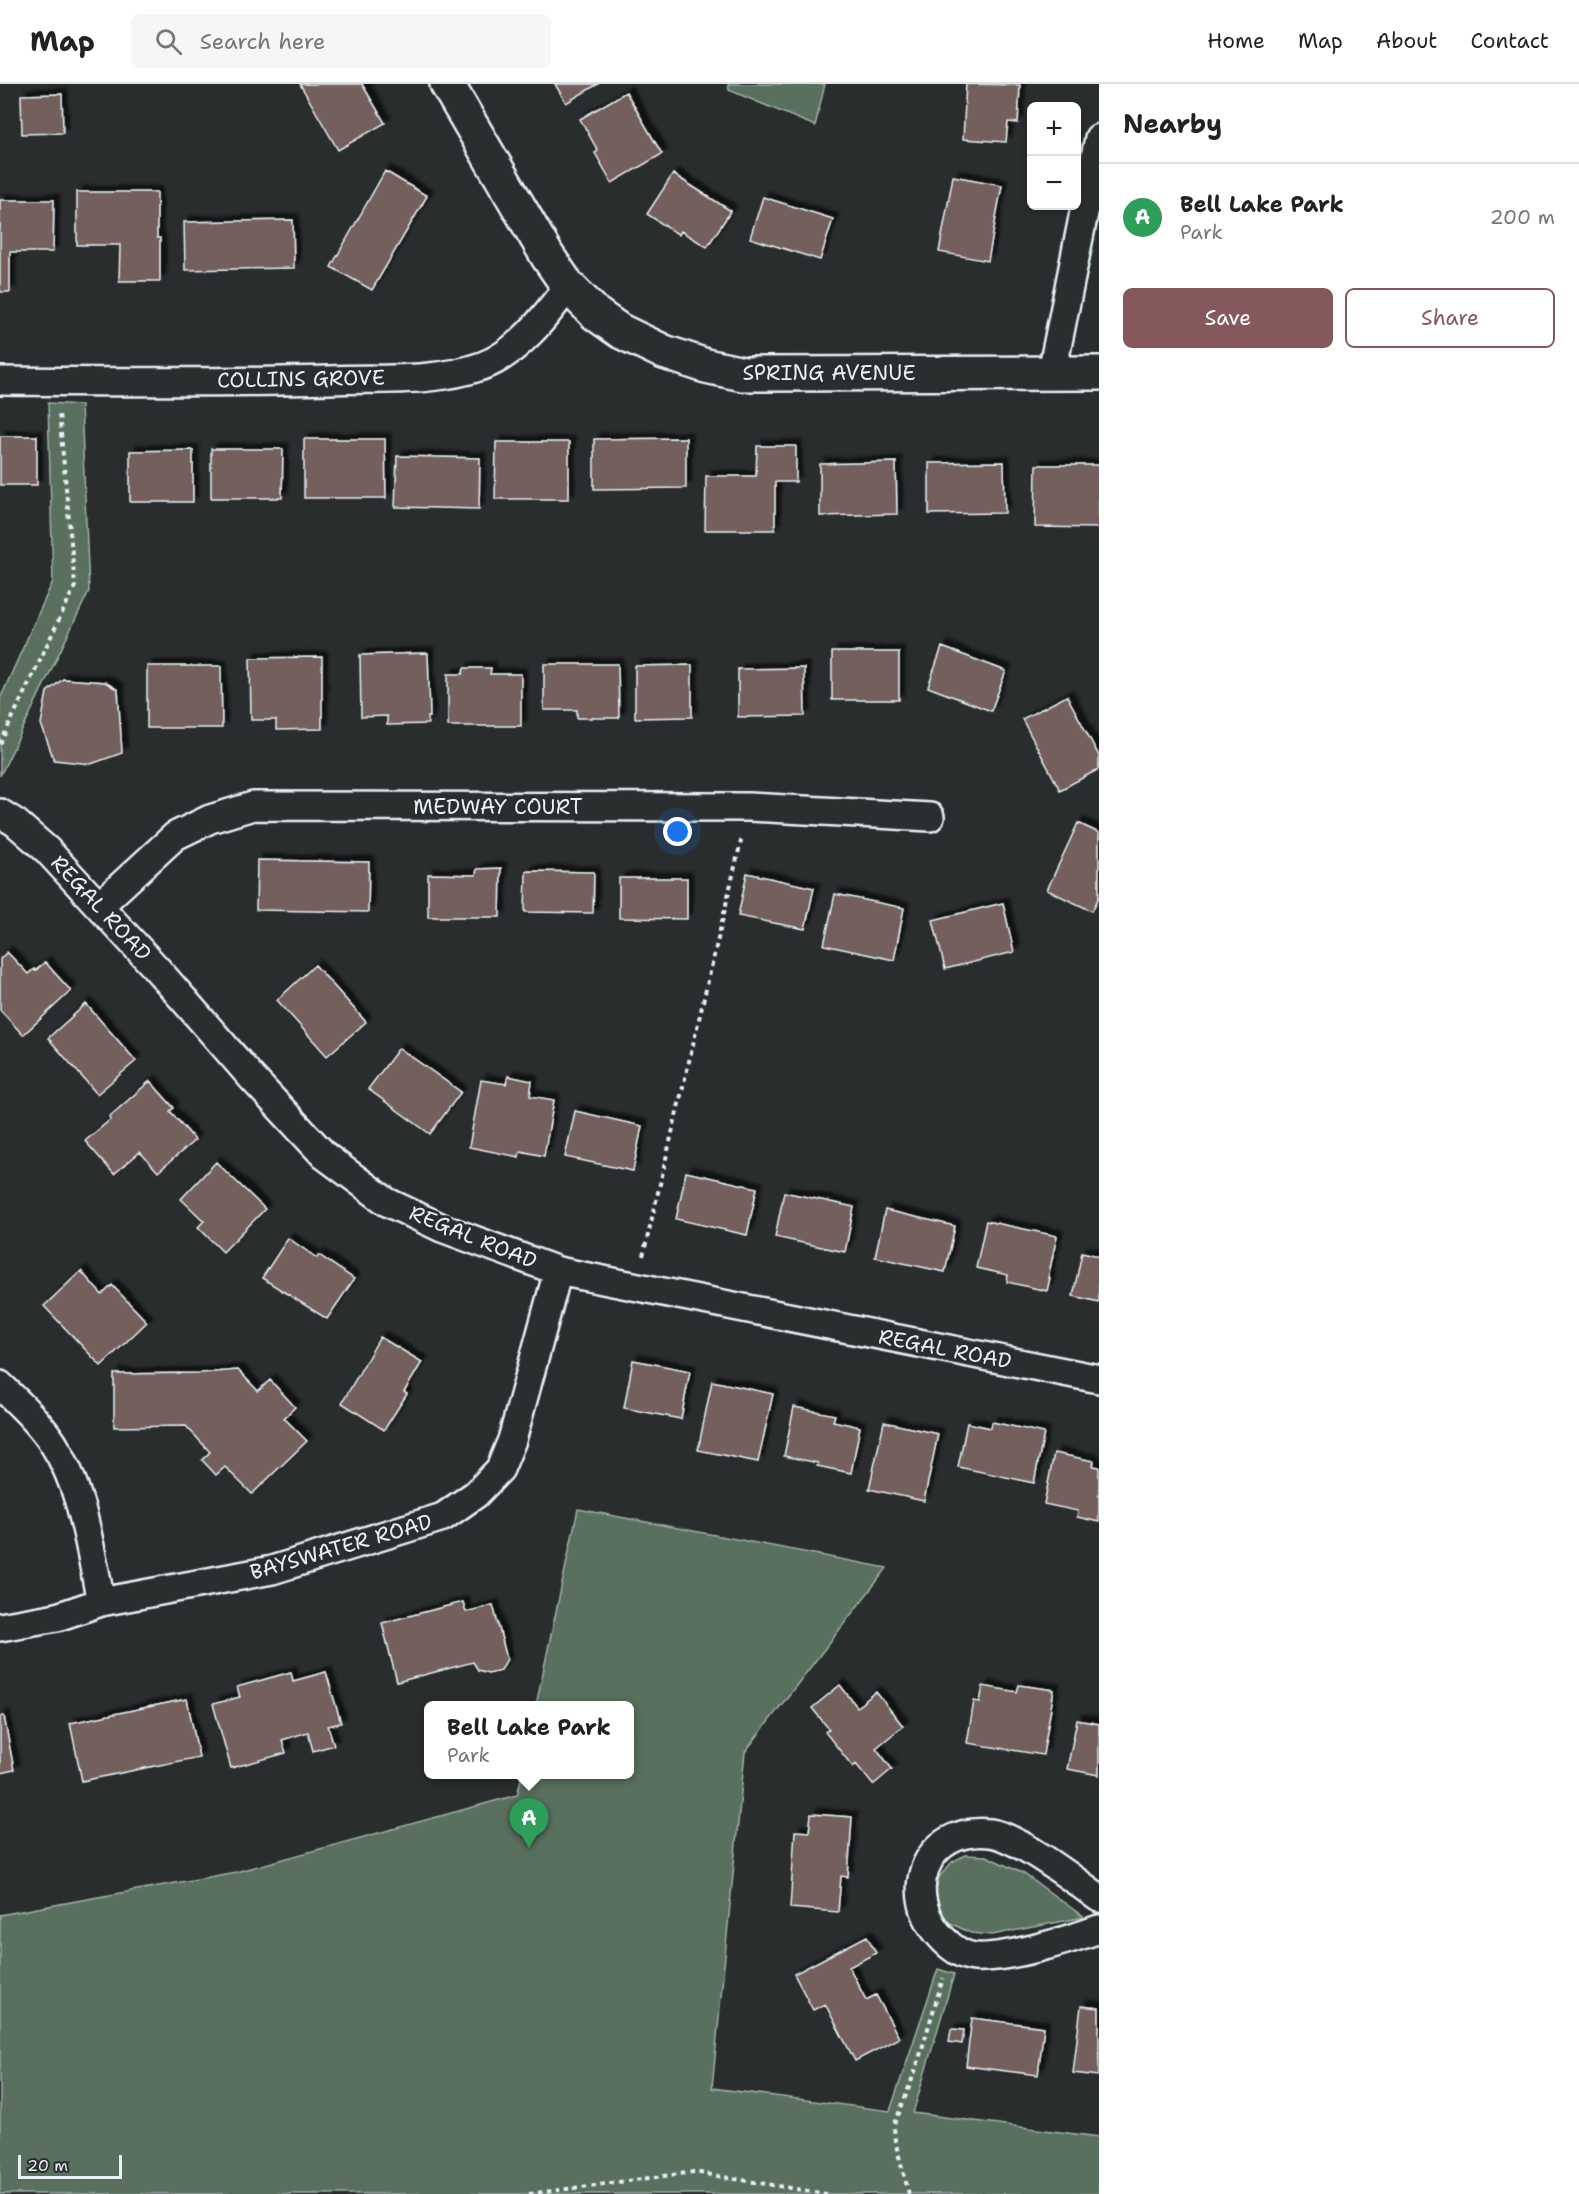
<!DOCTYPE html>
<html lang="en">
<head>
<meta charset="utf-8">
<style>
	:root { --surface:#fff; --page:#f6f6f6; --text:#222; --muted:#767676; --line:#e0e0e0; --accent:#85585c }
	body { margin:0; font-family:"Shantell Sans",sans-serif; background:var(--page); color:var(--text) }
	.controls { position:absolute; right:18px; top:18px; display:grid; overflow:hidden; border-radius:9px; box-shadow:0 3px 9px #0003 }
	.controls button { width:54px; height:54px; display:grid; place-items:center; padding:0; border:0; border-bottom:2px solid var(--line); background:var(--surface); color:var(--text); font:30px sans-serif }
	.scale { position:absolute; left:18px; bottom:15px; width:104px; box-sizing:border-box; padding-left:6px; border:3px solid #e8f1f8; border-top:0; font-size:16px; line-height:21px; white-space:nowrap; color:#e8f1f8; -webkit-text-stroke:4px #2a2d2e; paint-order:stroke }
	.you { position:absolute; left:678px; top:748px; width:21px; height:21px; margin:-15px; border:4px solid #fff; border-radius:50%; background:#1a73e8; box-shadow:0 0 0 9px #1a73e833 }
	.badge { display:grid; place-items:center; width:39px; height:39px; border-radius:50%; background:var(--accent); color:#fff; font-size:20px; font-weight:700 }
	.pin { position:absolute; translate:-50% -50px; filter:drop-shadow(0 2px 3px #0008) }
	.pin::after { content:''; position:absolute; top:32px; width:21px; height:18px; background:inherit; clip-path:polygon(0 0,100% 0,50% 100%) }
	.popup { position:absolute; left:424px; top:1617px; width:210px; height:78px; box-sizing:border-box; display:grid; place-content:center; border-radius:9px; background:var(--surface); filter:drop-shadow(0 2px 4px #0005); font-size:20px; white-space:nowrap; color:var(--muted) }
	.popup b { font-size:22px; color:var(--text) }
	.popup::after { content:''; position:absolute; left:50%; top:100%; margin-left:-12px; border:12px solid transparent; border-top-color:var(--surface) }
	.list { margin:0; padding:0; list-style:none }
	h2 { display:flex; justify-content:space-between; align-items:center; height:78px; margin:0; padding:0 24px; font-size:26px }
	h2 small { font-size:20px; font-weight:400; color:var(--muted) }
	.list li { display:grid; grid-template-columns:39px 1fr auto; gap:18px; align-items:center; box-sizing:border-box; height:108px; padding:0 24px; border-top:2px solid var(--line) }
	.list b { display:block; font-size:22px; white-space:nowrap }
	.list p { margin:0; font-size:20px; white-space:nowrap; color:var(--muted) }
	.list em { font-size:20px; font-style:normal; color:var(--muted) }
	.actions { display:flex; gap:12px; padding:18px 24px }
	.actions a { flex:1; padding:14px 0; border:2px solid var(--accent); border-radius:9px; text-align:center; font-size:21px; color:var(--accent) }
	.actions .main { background:var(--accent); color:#fff }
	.icon { flex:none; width:33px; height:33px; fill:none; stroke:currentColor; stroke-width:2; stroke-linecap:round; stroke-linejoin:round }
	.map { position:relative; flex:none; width:1099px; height:2110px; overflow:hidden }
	header { display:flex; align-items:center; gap:36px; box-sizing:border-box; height:84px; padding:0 30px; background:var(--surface); border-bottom:2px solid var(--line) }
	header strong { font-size:28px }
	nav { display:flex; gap:33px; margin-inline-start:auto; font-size:21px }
	.search { width:420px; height:54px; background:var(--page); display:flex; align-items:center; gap:15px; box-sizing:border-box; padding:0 21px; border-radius:9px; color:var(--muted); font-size:22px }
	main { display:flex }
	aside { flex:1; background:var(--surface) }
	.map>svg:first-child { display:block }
	.green { fill:#59705d; stroke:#a0b0aa; stroke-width:1.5 }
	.building { fill:#73615b; stroke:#e8f1f8; stroke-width:1.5; filter:url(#shadow) }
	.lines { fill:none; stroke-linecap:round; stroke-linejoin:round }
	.minor-casing { stroke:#e8f1f8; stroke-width:32 }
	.tertiary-casing { stroke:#e8f1f8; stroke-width:38 }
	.path { stroke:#e8f1f8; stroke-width:4; stroke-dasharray:4.5 4.5; stroke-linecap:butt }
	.minor { stroke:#2a2d2e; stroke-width:27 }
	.tertiary { stroke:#2a2d2e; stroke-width:33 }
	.labels { text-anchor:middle; stroke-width:5; stroke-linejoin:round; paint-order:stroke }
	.street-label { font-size:21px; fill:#e8f1f8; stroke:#2a2d2e }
</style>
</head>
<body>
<header>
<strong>Map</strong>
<div class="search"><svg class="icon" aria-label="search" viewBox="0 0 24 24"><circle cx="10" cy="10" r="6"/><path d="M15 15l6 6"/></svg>Search here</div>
<nav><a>Home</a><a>Map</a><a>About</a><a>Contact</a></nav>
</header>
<main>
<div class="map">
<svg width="1099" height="2110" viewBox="0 0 1099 2110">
	<defs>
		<filter id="shadow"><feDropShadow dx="5.5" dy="-5.5" stdDeviation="1.5" flood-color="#0009"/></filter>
	</defs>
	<rect width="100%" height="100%" fill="#2a2d2e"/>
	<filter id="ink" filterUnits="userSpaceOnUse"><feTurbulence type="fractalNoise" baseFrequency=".0167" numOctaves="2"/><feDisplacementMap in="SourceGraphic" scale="12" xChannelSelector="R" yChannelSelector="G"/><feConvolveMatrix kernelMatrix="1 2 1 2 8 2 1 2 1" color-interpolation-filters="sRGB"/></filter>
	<g filter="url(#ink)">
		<!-- green -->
		<path class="green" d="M728,0H825L815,42L729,6Z
			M48,319L81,321L89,507L0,692V615L53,497Z
			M578,1425L887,1484L745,1668L712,2004L890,2027L938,1885L954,1890L913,2029L1099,2053V2110H0V1831L236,1788L517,1711L522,1691L630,1690V1622L536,1621Z
			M965,1771L986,1772L1024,1790L1084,1833L992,1851L971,1849L950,1839L938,1828L935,1809L939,1793L952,1778Z"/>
		<!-- building -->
		<path class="building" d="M300,0H362L385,39L338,66Z
			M555,0H598L566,19Z
			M966,0L1020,1L1018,39L1008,38L1006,58L963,55Z
			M626,8L662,70L612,99L595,69L598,67L580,35Z
			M62,10L63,49L22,50L21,11Z
			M385,87L427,112L372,206L331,183Z
			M673,90L731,127L707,163L681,147L679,151L647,130Z
			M953,92L1002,101L988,177L939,168Z
			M77,108H157V154H160V197H119L120,161H77Z
			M763,113L833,135L820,176L750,154Z
			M0,116H54L53,168H10V208H0Z
			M293,136L294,184L185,186L184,138Z
			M0,352H37V401H0Z
			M686,354V404L594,405V355Z
			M304,355H385L386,414H304Z
			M496,358H569V415H495Z
			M757,362H796V398H775V446H705L706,392H756Z
			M211,365H283L282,414H211Z
			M193,366V418H130V367Z
			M397,372L480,374L479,425L395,423Z
			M896,378L897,430L820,432V380Z
			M1004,378L1005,429L929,430V379Z
			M1036,381H1099V444L1035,443Z
			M942,563L1006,587L991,627L928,603Z
			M832,568H899V616H832Z
			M428,569L430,633H428V640L387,641V632L361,633L360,571Z
			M322,573V645L276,646V636H251L250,574Z
			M544,580H618L619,634H577V626H544Z
			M692,581V633L635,634V582Z
			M147,582H221L222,644H147Z
			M464,584H491L490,590H521V642H448V590H463Z
			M804,584L805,632L738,633V585Z
			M63,595L105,598L118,606L122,669L91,680L54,676L41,640L47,608Z
			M1067,612L1099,672V685L1060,706L1022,635Z
			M1078,739L1099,749V813L1092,827L1047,806Z
			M257,776L369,778L368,828L256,826Z
			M501,784L500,833H428V790L476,791L477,785Z
			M526,787L594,788L593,829L525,828Z
			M747,789L814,804L805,845L738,832Z
			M619,794H687V835L619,834Z
			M835,810L904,824L894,876L824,861Z
			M1003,819L1014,868L945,885L933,836Z
			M7,868L28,890L34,885L35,887L45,878L71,907L23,951L0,926V875Z
			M315,881L366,938L327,972L277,916Z
			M86,920L136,977L97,1010L48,954Z
			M399,964L461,1008L430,1050L368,1005Z
			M508,992L532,997L530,1012L554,1016L544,1072L520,1067L519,1073L469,1063L481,996L506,1000Z
			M150,997L174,1024L170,1027L195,1056L158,1088L140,1068L114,1090L85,1057L111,1035L109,1033Z
			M575,1027L642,1042L633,1087L565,1073Z
			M216,1078L265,1125L223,1168L198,1143L204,1137L181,1115Z
			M686,1088L757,1104L747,1151L676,1135Z
			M784,1108L854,1123L845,1168L775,1153Z
			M885,1126L955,1142L945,1188L875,1173Z
			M986,1137L1057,1152L1048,1194H1050L1047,1207L1007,1198L1008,1191L976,1184Z
			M288,1154L317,1174L319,1171L354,1195L327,1235L262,1194Z
			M1082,1168L1099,1172V1218L1073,1212Z
			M81,1187L102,1211L112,1201L147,1238L101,1282L44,1222Z
			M380,1253L422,1278L404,1308L407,1310L384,1346L342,1319Z
			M633,1276L690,1287L681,1335L624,1324Z
			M238,1286L258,1307L270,1296L295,1323L284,1334L307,1357L252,1410L225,1383L216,1391L202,1376L210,1368L186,1342L114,1343V1290L201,1289Z
			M712,1297L773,1310L758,1378L698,1366Z
			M794,1323L835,1331L833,1337L860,1343L851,1389L817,1382L818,1379L784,1372Z
			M884,1338L938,1350L924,1417L869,1405Z
			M992,1338L1044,1349L1034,1399L958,1383L967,1339L991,1344Z
			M1054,1369L1094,1377L1093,1382L1099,1383V1438L1077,1433L1078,1427L1044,1420Z
			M463,1518L466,1528L493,1521L507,1575L501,1586L488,1589L478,1586L473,1578L397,1598L382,1539Z
			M291,1588L293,1597L326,1588L341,1639L328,1642L334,1661L313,1667L308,1648L282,1656L286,1669L231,1684L213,1620L240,1613L237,1603Z
			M840,1601L857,1623L876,1608L903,1642L876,1664L892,1685L873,1701L856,1680L853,1683L825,1648L829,1645L812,1624Z
			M1019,1601L1054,1606L1043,1671L967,1659L974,1617L980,1618L983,1602L1017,1608Z
			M187,1615L199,1673L82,1697L70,1639Z
			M0,1632H4L14,1686L0,1689Z
			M1077,1636L1099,1640V1691L1067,1685Z
			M811,1730L852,1733L848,1793L841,1792L838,1828L790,1824L795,1747L809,1748Z
			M867,1852L876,1869L849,1883L866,1916L876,1911L899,1954L855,1977L825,1920L813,1926L794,1890Z
			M1081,1922L1099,1924V1992L1073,1989Z
			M972,1934L1044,1943L1038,1991L966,1982Z
			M951,1945L964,1946L962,1960L949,1958Z"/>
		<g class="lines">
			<!-- minor casing -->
			<g class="minor-casing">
				<path id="minor" d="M1052,288L1099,54
					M0,297C109,298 219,299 329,296C379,294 434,299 482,282C517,270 547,231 568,202
					M0,729L16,739L47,766L157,885L253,995L325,1072L387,1118L442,1144L558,1187L1099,1295
					M99,822L175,752L210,735L253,722L749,723L930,733
					M0,1301C19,1319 38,1337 53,1359C83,1405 90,1465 101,1518
					M0,1543L57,1533L101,1518L272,1486L443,1433L476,1410L500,1385L512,1356L558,1187
					M1099,1814C1076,1797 1017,1752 990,1749C924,1742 899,1812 944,1856C952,1864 963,1872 975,1873C1006,1875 1069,1856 1099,1845"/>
			</g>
			<!-- tertiary casing -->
			<g class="tertiary-casing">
				<path id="tertiary" d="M447,0L548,173L568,202L596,230L620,247L664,268L706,282L743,290L1099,289"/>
			</g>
			<!-- path -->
			<path class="path" d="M0,660L75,502L59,328
				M643,1172L742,753
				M529,2110L694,2088L826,2110
				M909,2110L895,2057L894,2042L916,1985L943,1894"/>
			<!-- minor -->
			<use href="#minor" class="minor"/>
			<!-- tertiary -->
			<use href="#tertiary" class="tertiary"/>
		</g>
	</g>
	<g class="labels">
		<!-- street labels -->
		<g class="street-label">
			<text x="829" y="296">SPRING AVENUE</text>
			<text transform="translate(301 295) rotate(-1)" y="7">COLLINS GROVE</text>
			<text x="498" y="730">MEDWAY COURT</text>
			<text transform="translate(101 824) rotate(47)" y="7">REGAL ROAD</text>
			<text transform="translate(473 1153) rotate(22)" y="7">REGAL ROAD</text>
			<text transform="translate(945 1265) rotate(11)" y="7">REGAL ROAD</text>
			<text transform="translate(341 1463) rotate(-16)" y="7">BAYSWATER ROAD</text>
		</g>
	</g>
</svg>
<div class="controls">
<button>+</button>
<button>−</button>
</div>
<div class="scale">20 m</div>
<div class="you"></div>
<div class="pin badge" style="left:529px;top:1764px;background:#2e9e5b">A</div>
<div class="popup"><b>Bell Lake Park</b>Park</div>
</div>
<aside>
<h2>Nearby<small></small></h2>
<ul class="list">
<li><span class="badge" style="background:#2e9e5b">A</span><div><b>Bell Lake Park</b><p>Park</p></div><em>200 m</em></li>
</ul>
<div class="actions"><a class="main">Save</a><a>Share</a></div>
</aside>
</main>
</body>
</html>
